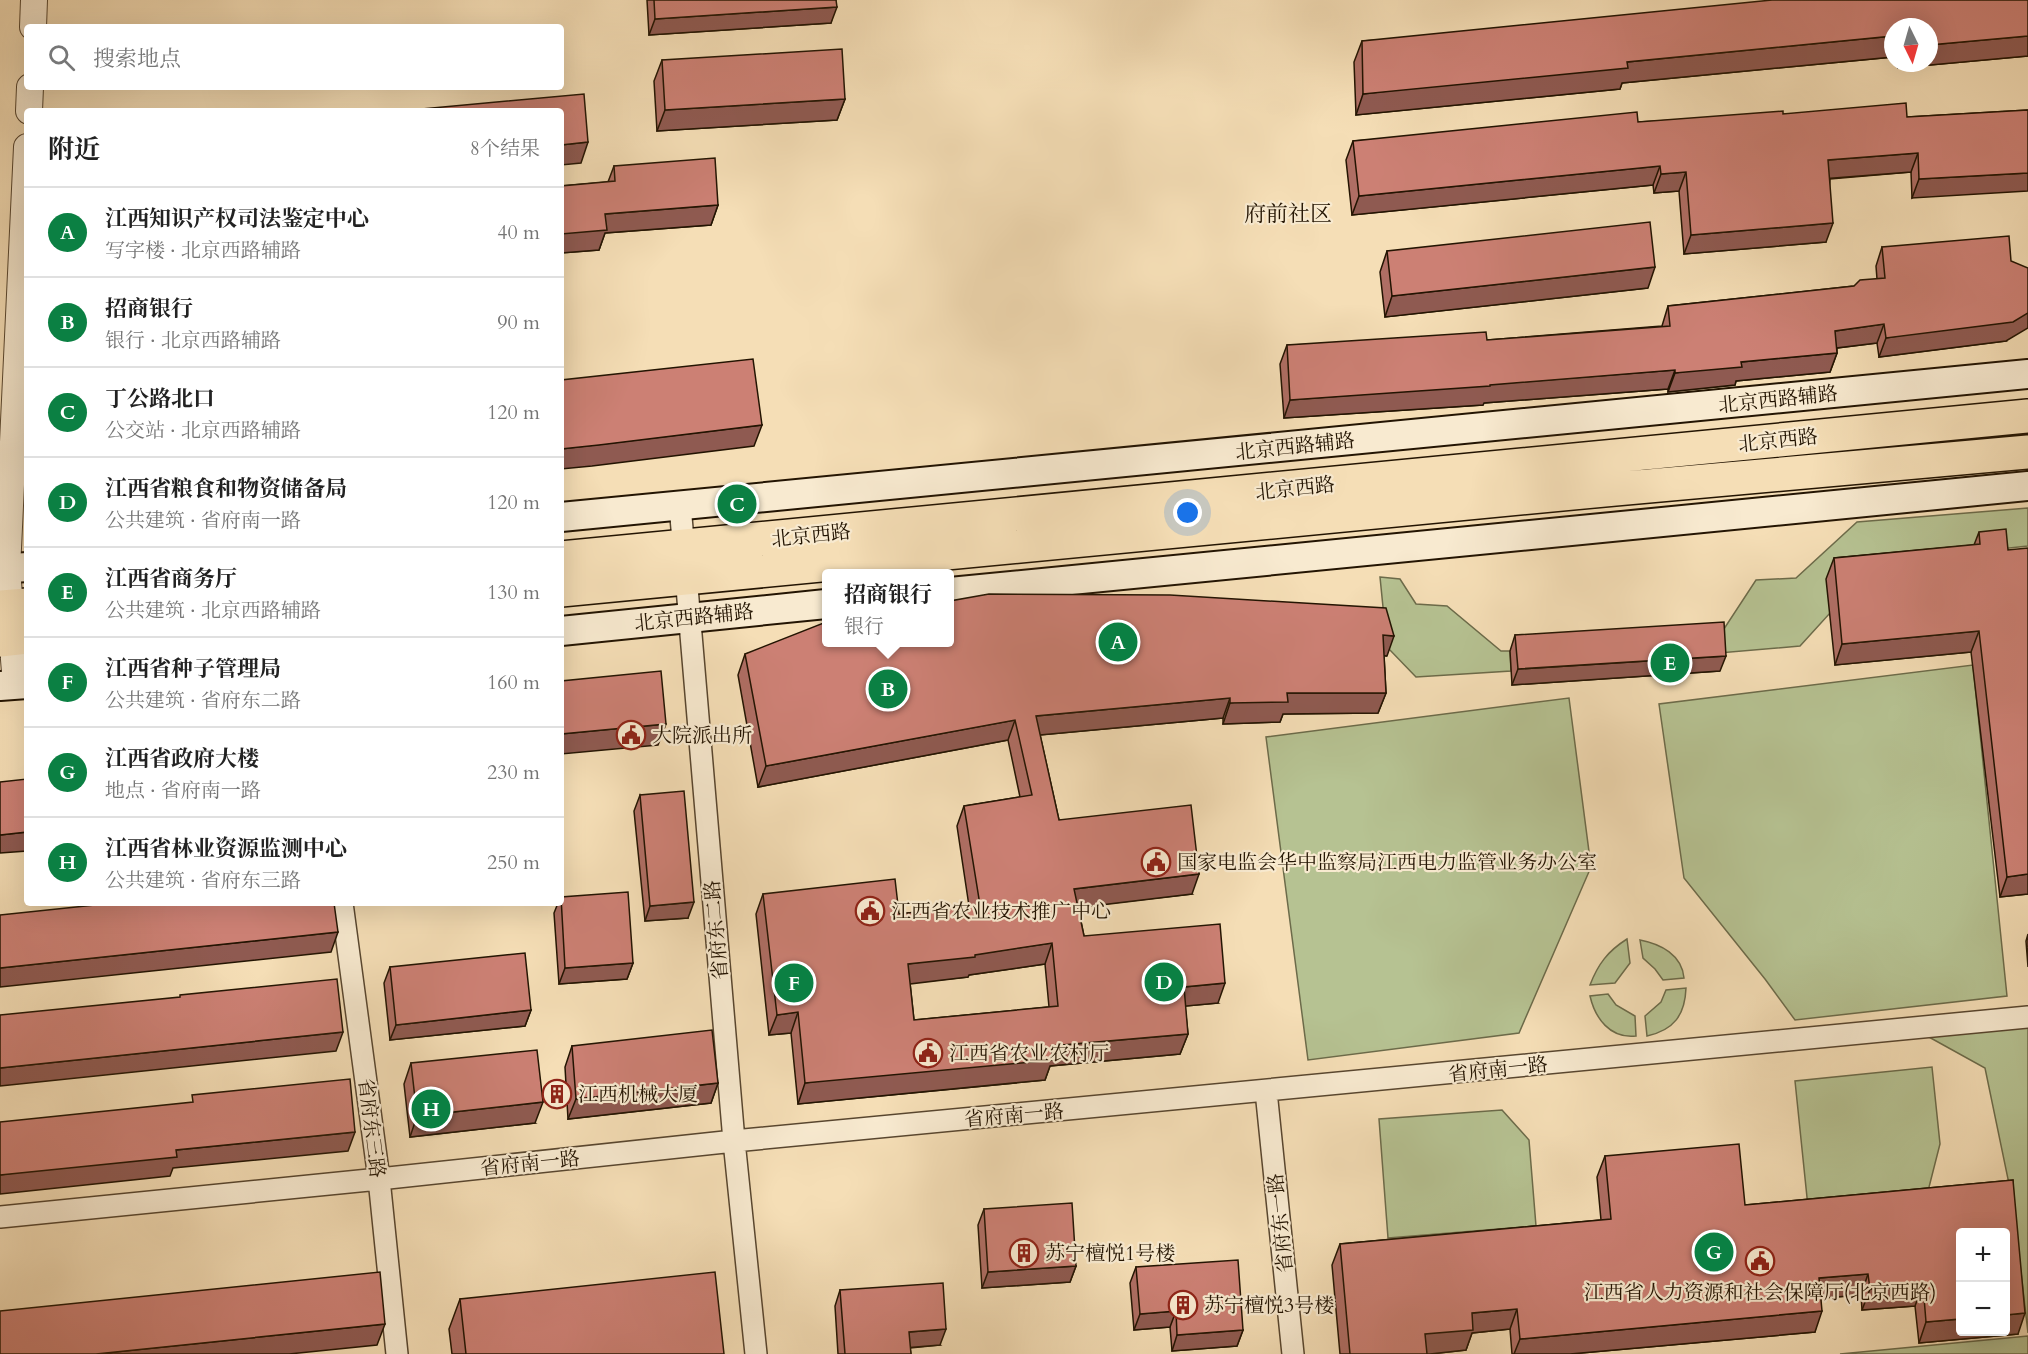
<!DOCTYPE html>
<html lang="zh">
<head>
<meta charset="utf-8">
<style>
	:root { --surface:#fff; --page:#f6f6f6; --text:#222; --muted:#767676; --line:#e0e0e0; --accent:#0b8043 }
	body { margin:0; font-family:Cardo,"Noto Serif SC",serif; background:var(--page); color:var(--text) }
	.controls { position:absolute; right:18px; bottom:18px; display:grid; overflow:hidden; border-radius:6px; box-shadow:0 6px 24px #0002 }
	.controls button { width:54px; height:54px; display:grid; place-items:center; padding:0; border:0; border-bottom:2px solid var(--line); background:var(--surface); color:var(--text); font:30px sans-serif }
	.compass { position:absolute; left:1884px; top:18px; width:54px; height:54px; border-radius:50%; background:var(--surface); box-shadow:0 6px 24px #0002; rotate:175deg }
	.you { position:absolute; left:1188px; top:513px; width:21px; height:21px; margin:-15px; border:4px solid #fff; border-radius:50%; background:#1a73e8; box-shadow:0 0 0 9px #1a73e833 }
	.badge { display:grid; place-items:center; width:39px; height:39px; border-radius:50%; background:var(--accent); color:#fff; font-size:20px; font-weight:700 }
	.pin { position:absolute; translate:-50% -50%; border:3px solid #fff; box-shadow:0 2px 6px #0006 }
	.popup { position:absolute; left:822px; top:569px; width:132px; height:78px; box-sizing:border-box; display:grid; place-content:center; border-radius:6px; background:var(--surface); filter:drop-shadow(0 2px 4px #0005); font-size:20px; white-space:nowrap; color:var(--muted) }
	.popup b { font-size:22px; color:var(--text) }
	.popup::after { content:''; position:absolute; left:50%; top:100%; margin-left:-12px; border:12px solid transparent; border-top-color:var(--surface) }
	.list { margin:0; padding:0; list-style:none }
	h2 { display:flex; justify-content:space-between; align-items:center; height:78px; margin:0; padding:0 24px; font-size:26px }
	h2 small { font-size:20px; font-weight:400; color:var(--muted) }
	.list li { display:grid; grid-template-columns:39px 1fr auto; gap:18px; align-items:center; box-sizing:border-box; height:90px; padding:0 24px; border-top:2px solid var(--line) }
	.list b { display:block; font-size:22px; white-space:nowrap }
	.list p { margin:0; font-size:20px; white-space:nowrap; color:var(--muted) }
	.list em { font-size:20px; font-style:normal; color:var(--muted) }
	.icon { flex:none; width:33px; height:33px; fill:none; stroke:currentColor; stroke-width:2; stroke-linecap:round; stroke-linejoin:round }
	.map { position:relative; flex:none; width:2028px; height:1354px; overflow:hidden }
	.search { position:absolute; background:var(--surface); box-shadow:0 6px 24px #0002; left:24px; top:24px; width:540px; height:66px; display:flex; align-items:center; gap:15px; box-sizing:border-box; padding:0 21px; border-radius:6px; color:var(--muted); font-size:22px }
	.panel { position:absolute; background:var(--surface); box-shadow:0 6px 24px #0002; left:24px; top:108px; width:540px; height:798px; border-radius:6px }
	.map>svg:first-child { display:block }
	.green { fill:#b6c292; stroke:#6c6b4a; stroke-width:1.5 }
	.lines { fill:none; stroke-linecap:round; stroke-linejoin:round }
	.minor-casing { stroke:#58462f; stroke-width:24 }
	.tertiary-casing { stroke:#58462f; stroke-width:28 }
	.secondary-casing { stroke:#231402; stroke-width:32 }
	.primary-casing { stroke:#231402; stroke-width:36 }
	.minor { stroke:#f8ead0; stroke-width:21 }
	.tertiary { stroke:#f8ead0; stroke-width:26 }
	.secondary { stroke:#f8ead0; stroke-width:28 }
	.primary { stroke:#f5deb6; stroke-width:33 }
	.wall { fill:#af6e64; stroke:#231402; stroke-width:1.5; fill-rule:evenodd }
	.shaded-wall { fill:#8f5a51; stroke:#231402; stroke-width:1.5 }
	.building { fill:#cc8074; stroke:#231402; stroke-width:1.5; fill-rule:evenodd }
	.labels { text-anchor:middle; stroke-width:4.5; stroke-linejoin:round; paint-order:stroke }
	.street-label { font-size:20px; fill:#231402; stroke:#f8ead0 }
	.poi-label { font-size:20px; fill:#231402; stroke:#f8ead0; text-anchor:start }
	.quarter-label { font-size:22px; fill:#231402; stroke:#f8ead0 }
</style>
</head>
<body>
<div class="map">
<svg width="2028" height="1354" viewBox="0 0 2028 1354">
	<rect width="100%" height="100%" fill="#f5deb6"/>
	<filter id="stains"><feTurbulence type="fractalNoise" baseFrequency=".00333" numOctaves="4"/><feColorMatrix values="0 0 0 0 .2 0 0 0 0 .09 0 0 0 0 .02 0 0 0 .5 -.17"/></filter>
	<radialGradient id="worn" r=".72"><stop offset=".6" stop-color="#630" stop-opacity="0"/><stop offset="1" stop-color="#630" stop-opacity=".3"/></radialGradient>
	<!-- green -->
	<path class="green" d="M2028,508V546L1972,552L1830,613L1800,646L1719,653L1718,638L1756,580L1796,578L1857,522Z
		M1380,577L1400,579L1416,604L1447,606L1501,651H1510L1511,671L1416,677L1387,647Z
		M1973,665L2007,996L1795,1020L1765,979L1684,878L1659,704Z
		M1569,698L1591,867L1519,1033L1308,1060L1266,737Z
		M1627,939L1630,963L1615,983L1590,985C1598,964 1608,951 1627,939Z
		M1640,940C1661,944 1682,955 1684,978L1663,980L1655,969L1643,958Z
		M1686,988C1685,1015 1674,1030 1647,1036L1645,1016L1661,1002L1666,990Z
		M1608,994L1616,1005L1635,1016L1636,1036C1610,1039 1595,1018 1590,996Z
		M2028,1023V1333L2013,1203L1985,1068L1918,1031Z
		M1932,1067L1940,1144L1927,1195L1808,1207L1795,1081Z
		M1502,1110L1529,1140L1536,1226L1388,1238L1379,1119Z
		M2028,1336V1354H1840Z"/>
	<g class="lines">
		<!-- minor casing -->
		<g class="minor-casing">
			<path id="minor" d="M680,505L734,1141L756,1354
				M342,903L379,1179L397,1354
				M1266,1091L1293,1354
				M0,1217L379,1179L734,1141L2028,1017"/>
		</g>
		<!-- tertiary casing -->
		<g class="tertiary-casing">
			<path id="tertiary" d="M33,27L34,0
				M29,111L30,87
				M16,685L7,569L27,147"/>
		</g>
		<!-- secondary casing -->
		<g class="secondary-casing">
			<path id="secondary" d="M561,517L2028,374
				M0,569L27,567
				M950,592L2028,486
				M561,631L826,604
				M0,686L27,684"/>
		</g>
		<!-- primary casing -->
		<g class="primary-casing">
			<path id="primary" d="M561,558L2028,416
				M561,590L1615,489L2028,452
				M0,607L27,605
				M0,640L27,637"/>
		</g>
		<!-- minor -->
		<use href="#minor" class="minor"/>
		<!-- tertiary -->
		<use href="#tertiary" class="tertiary"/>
		<!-- secondary -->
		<use href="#secondary" class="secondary"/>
		<!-- primary -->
		<use href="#primary" class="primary"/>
	</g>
	<!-- wall -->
	<path class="wall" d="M647,0H836L831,23L649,35Z
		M2028,0V56L1898,68L1897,63H1929V27H1893V57L1622,83L1620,89L1356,115L1354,62L1362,41Z
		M662,60L845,99L837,120L657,131L654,81Z
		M2028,110L1912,198L1911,172L1830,179L1826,242L1684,254L1679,191L1654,193L1653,185L1352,215L1346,160L1353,141L1638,122L1783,114L1907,117Z
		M614,166L718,205L711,225L605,233L599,250L561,253V186L608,182Z
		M1882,247L2006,341L1879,357L1877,343L1837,348V353L1830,372L1736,381L1735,385L1668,392V389L1484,403L1483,405L1284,418L1280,364L1287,345L1487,340L1662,326L1668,306L1854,286L1877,279L1876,266Z
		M1387,251L1648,288L1385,317L1380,272Z
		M1979,532L2028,894L2000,897L1971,652L1835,665L1826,579L1834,558L1974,545Z
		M950,601L1387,656H1384L1386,693L1378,713L1283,714L1280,722L1223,724V718L1040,735L1059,820L1192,894L1078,907L1084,936L1218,1003L1185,1006L1188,1034L1180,1054L1050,1066L1045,1080L798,1104L791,1033L769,1035L756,914L763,894L899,914L969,906L957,826L964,806L1020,797L1008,740L758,787L738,675L745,654ZM1045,964L1049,1007L914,1020L910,983L968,977L969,975Z
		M1515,635L1720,671L1512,685L1510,651Z
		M640,795L688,918L645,921L634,811Z
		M558,903H561L633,963L627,979L559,984L554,913Z
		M2028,934V967L2026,941Z
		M390,967L531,1010L525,1026L390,1040L384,983Z
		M572,1046L718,1083L711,1103L568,1119L565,1067Z
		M411,1063L535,1123L410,1137L404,1084Z
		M1605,1156L1745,1205L2013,1180L2018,1334L1919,1343L1915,1306L1862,1310L1861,1295L1821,1298L1815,1332L1570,1354H1512L1510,1329L1472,1333L1466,1350L1430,1354H1340L1332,1265L1340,1244L1601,1220L1597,1177Z
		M984,1209L1076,1266L1070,1282L982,1288L978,1225Z
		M1136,1267L1243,1330L1237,1346L1172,1351L1170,1327L1134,1330L1130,1283Z
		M840,1290L940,1345L910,1348L911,1354H838L835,1306Z
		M460,1299L724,1354H452L449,1329Z"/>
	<!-- shaded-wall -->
	<path class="shaded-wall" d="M837,7L831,23L649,35L655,19Z
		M1893,36V57L1622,83L1620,89L1356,115L1363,94L1627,62Z
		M2028,36V56L1898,68L1899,63H1929V45Z
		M845,99L837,120L657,131L665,110Z
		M588,142L581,163L561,165V145Z
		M1918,153L1911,172L1821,179L1828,160Z
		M1660,166L1653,185L1352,215L1359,196Z
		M1686,172L1679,191L1654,193L1661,174Z
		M2028,173V191L1912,198L1919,179Z
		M718,205L711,225L605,233L599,250L561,253V234L605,214Z
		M1833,223L1826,242L1684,254L1691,235Z
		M1655,267L1648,288L1385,317L1392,296Z
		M2028,313V328L2006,341L1879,357L1886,338Z
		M1884,324L1877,343L1828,349L1835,331Z
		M1837,353L1830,372L1736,381L1735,385L1668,392L1675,373L1741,362Z
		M1675,370L1668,389L1484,403L1483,405L1284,418L1290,400Z
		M762,425L754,446L592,466L561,469V449Z
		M1979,631L1971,652L1835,665L1842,644Z
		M1383,635L1394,636L1387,656L1376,655Z
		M1726,656L1720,671L1512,685L1518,669Z
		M1287,693H1386L1378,713L1283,714L1280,722L1223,724L1230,703Z
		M1230,698L1223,718L1029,736L1036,716Z
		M1015,720L1008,740L758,787L766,766Z
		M666,724L658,745L561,754V734Z
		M27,832V851L0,853V835Z
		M1199,874L1192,894L1067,909L1074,889Z
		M2028,874V894L2000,897L2007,877Z
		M694,902L688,918L645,921L650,906Z
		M338,932L331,952L0,987V968Z
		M1052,943L1045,964L969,975L968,977L901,985L908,964Z
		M633,963L627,979L559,984L565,968Z
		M1225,983L1218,1003L1176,1007L1184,987Z
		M531,1010L525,1026L390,1040L396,1025Z
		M798,1012L791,1033L769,1035L777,1015Z
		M343,1032L336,1051L0,1086V1068Z
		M1188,1034L1180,1054L1050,1066L1045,1080L798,1104L805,1083L1051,1046Z
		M718,1083L711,1103L568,1119L576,1099Z
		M543,1102L535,1123L410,1137L417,1116Z
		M355,1132L348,1151L173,1168L170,1176L0,1194V1175L176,1150Z
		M1076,1266L1070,1282L982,1288L988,1272Z
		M1868,1274L1861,1295L1812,1299L1819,1278Z
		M1923,1285L1915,1306L1862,1310L1870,1289Z
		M1517,1309L1510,1329L1472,1333L1466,1350L1430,1354H1418L1425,1334L1472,1313Z
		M1176,1311L1170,1327L1134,1330L1140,1314Z
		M1822,1311L1815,1332L1570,1354H1514L1520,1339Z
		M2025,1313L2018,1334L1919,1343L1926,1322L1960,1319V1332H2006V1315Z
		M385,1324L377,1345L289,1354H96Z
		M946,1329L940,1345L904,1348L909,1332Z
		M1243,1330L1237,1346L1172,1351L1177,1335Z"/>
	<!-- building -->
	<path class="building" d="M654,0H836L837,7L655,19Z
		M1772,0H2028V36L1929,45V27H1893V36L1627,62L1628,68L1363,94L1362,41Z
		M842,49L845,99L665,110L662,60Z
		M584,94L588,142L561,145V111H400Z
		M1906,103L1907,117L2028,110V173L1919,179L1918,153L1828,160L1833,223L1691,235L1686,172L1661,174L1660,166L1359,196L1353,141L1637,112L1638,122L1783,111V114Z
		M715,158L718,205L605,214L607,230L561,234V186L615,181L614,166Z
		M1650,222L1655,267L1392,296L1387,251Z
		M2009,236L2011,261L2028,268V313L2013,322L1886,338L1884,324L1835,331L1837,353L1741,362L1742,367L1675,373V370L1490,385V386L1290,400L1287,345L1486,332L1487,340L1670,326L1668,306L1854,286L1860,280L1885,278L1882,247Z
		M753,359L762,425L599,445L561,449V380Z
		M2006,529L2008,550L2028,548V874L2007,877L1979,631L1842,644L1834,558L1980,544L1979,532Z
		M989,594L1170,595L1386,608L1394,636L1383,635L1386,693H1287L1288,702L1230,703V698L1036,716L1059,820L1191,805L1199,874L1074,889L1084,936L1220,924L1225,983L1184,987L1188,1034L1051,1046L1053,1060L805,1083L798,1012L777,1015L763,894L895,879L899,914L980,905L964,806L1032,795L1015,720L766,766L745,654L826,622V642H950V601ZM1052,943L1058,1006L914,1020L908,964L975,957V955Z
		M1724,622L1726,656L1518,669L1515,635Z
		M661,671L666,724L561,734V681Z
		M27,779V832L0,835V782Z
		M684,791L694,902L650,906L640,795Z
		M628,892L633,963L565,968L561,897Z
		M114,903H334L338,932L0,968V915Z
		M525,953L531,1010L396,1025L390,967Z
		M337,979L343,1032L0,1068V1015L180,997V995Z
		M712,1030L718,1083L576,1099L572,1046Z
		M537,1050L543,1102L417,1116L411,1063Z
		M350,1079L355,1132L176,1150L177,1157L0,1175V1122L193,1102L192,1095Z
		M1739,1144L1745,1205L2013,1180L2025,1313L2006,1315V1233H1960V1319L1926,1322L1923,1285L1870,1289L1868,1274L1819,1278L1822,1311L1520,1339L1517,1309L1472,1313L1473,1330L1425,1334L1427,1354H1350L1340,1244L1611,1219L1605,1156Z
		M1072,1203L1076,1266L988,1272L984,1209Z
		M1238,1260L1243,1330L1177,1335L1176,1311L1140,1314L1136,1267Z
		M380,1272L385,1324L96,1354H0V1311Z
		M715,1272L724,1354H466L460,1299Z
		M943,1283L946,1329L909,1332L911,1354H845L840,1290Z"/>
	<!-- icons -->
	<defs>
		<g id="civic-ring" transform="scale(1.5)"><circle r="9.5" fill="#f8ead0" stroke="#8f2418" stroke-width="1.5"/><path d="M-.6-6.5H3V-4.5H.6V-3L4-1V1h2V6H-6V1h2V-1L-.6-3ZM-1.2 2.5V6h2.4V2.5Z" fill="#8f2418"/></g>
		<g id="building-ring" transform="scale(1.5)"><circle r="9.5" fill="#f8ead0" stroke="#8f2418" stroke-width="1.5"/><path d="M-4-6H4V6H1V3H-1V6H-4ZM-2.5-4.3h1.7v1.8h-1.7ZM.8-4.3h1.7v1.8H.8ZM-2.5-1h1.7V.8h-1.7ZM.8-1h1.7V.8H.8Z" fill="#8f2418"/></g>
	</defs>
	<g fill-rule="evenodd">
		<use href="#civic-ring" x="631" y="735"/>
		<use href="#civic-ring" x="1156" y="862"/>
		<use href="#civic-ring" x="870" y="911"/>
		<use href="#civic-ring" x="928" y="1053"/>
		<use href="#building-ring" x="557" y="1094"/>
		<use href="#building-ring" x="1024" y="1253"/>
		<use href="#civic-ring" x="1760" y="1261"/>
		<use href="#building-ring" x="1183" y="1305"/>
	</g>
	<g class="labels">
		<!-- street labels -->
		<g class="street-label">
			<text transform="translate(1778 399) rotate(-6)" y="7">北京西路辅路</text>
			<text transform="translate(1778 440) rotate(-6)" y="7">北京西路</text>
			<text transform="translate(1295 446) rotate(-6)" y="7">北京西路辅路</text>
			<text transform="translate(1295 488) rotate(-6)" y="7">北京西路</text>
			<text transform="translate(811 535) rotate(-6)" y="7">北京西路</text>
			<text transform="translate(694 617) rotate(-6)" y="7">北京西路辅路</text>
			<text transform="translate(716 930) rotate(-95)" y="7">省府东二路</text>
			<text transform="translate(1498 1069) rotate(-6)" y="7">省府南一路</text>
			<text transform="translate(1014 1115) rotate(-5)" y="7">省府南一路</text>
			<text transform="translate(372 1128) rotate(83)" y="7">省府东三路</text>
			<text transform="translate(530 1163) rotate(-6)" y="7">省府南一路</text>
			<text transform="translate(1280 1223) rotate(-96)" y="7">省府东一路</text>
		</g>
		<!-- poi labels -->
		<g class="poi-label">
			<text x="652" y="742">大院派出所</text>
			<text x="1177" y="869">国家电监会华中监察局江西电力监管业务办公室</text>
			<text x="891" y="918">江西省农业技术推广中心</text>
			<text x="949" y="1060">江西省农业农村厅</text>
			<text x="578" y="1101">江西机械大厦</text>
			<text x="1045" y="1260">苏宁檀悦1号楼</text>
			<text x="1760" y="1299" text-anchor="middle">江西省人力资源和社会保障厅(北京西路)</text>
			<text x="1204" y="1312">苏宁檀悦3号楼</text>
		</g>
		<!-- quarter labels -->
		<g class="quarter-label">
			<text x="1288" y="221">府前社区</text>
		</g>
	</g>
	<rect width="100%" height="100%" filter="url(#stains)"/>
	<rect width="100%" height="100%" fill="url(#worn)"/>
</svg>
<div class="controls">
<button>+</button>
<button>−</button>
</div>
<svg class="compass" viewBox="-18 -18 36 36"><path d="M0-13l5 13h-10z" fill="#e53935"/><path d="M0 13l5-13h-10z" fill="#767676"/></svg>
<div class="you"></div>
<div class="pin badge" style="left:1118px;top:642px">A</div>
<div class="pin badge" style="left:888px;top:689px">B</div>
<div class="popup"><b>招商银行</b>银行</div>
<div class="pin badge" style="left:737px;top:504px">C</div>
<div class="pin badge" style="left:1164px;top:982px">D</div>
<div class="pin badge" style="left:1670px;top:663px">E</div>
<div class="pin badge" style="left:794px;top:983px">F</div>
<div class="pin badge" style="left:1714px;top:1252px">G</div>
<div class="pin badge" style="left:431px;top:1109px">H</div>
<div class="search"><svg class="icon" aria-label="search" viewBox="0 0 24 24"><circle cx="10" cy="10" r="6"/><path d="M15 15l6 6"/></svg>搜索地点</div>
<section class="panel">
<h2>附近<small>8个结果</small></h2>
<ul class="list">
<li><span class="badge">A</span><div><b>江西知识产权司法鉴定中心</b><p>写字楼 · 北京西路辅路</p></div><em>40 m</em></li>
<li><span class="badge">B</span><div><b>招商银行</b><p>银行 · 北京西路辅路</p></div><em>90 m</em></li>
<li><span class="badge">C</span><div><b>丁公路北口</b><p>公交站 · 北京西路辅路</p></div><em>120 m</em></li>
<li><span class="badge">D</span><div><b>江西省粮食和物资储备局</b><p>公共建筑 · 省府南一路</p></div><em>120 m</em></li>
<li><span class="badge">E</span><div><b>江西省商务厅</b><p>公共建筑 · 北京西路辅路</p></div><em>130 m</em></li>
<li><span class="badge">F</span><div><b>江西省种子管理局</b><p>公共建筑 · 省府东二路</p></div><em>160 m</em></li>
<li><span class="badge">G</span><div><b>江西省政府大楼</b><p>地点 · 省府南一路</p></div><em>230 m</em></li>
<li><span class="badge">H</span><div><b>江西省林业资源监测中心</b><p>公共建筑 · 省府东三路</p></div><em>250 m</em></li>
</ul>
</section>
</div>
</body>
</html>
